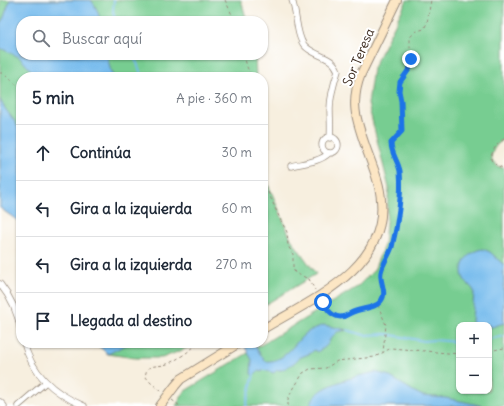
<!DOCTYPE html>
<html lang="es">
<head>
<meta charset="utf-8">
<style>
	:root { --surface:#fff; --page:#f2f2f3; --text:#1f2937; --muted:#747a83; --line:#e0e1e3 }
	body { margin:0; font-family:Delius,sans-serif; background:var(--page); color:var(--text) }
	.controls { position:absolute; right:12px; bottom:12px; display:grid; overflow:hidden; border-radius:8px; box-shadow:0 1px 3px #0004 }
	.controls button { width:36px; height:36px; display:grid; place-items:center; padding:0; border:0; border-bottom:1px solid var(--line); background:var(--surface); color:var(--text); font:20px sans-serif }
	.stop { position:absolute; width:12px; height:12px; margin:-9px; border:3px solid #1a73e8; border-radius:50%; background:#fff }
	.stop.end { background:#1a73e8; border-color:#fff; box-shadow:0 1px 4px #0008 }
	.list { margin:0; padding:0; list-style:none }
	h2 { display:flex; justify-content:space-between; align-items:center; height:52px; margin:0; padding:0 16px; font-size:17px }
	h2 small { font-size:13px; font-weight:400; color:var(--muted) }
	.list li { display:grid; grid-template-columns:26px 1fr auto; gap:12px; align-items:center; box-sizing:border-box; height:56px; padding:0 16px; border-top:1px solid var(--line) }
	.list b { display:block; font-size:15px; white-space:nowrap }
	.list em { font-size:13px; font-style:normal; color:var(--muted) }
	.icon { flex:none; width:22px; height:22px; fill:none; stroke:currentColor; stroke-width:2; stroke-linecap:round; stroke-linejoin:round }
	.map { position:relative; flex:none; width:504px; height:406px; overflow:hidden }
	.search { position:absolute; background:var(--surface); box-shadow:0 1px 3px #0004; left:16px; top:16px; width:252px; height:44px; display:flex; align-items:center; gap:10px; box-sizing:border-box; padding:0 14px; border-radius:16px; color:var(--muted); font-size:15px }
	.panel { position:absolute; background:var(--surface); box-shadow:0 1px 3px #0004; left:16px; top:72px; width:252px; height:276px; border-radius:16px }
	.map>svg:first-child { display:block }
	.green { fill:#77cd91; stroke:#597c58; fill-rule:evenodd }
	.water { fill:#76bbed; stroke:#587286 }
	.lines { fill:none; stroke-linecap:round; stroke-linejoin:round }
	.stream { stroke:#76bbed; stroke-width:2 }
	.street-casing { stroke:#998c7e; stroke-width:7 }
	.secondary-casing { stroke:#998c7e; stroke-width:10 }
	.path { stroke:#998c7e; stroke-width:1; stroke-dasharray:3 3; stroke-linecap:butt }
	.street { stroke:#fff; stroke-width:5.5 }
	.secondary { stroke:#fce6c4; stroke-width:8 }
	.route { stroke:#1a73e8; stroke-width:5 }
	.labels { text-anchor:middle; stroke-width:4; stroke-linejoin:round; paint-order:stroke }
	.street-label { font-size:13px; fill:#3b2a1e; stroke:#fff }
</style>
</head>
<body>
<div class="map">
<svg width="504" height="406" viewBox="0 0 504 406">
	<rect width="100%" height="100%" fill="#fff"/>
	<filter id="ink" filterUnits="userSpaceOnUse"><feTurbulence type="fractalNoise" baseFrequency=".025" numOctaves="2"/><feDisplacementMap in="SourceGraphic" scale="8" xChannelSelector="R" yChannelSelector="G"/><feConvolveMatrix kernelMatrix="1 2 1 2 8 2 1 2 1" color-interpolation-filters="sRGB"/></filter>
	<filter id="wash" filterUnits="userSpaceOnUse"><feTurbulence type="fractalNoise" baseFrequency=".012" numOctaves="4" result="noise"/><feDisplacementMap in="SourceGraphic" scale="16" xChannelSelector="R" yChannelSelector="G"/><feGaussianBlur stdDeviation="0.9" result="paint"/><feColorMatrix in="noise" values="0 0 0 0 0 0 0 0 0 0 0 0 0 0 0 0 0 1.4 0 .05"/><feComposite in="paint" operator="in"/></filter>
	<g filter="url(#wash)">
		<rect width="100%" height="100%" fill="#f7efdf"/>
		<!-- green -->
		<path class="green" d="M0,0H241L247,21H21V55H255L256,77H21V223L0,208Z
			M407,0H504V139C496,145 492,149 491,159L497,166L504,168V406H176L185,391L357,287L374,270L384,245L389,188L368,104L373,68ZM459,325H489V391H459Z
			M263,166V172L291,239L316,274L263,306Z
			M95,343H197L180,351L162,358H135L108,354Z"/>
		<!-- water -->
		<path class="water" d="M10,0H91C96,6 99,13 100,21H21V55H107L111,72L114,77H37L19,57L0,48V24L4,17Z
			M0,99C5,111 13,117 18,127C21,132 18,138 21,143V223L0,208Z
			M483,249L490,252L504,265V323L489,328V325H473L472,321L474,291C472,286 466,284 464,279C457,266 469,250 483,249Z
			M324,325L347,330L337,332L331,338L328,344L324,348L317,352L314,350L311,353L299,358L294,363L282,370H277L274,373L263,370L262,372L258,371L254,375L251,374L252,360L245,347L253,343L265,361C285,363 293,344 306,333C312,329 318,327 324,325Z
			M95,343H130L108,354Z
			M375,372L387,375L415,392L423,396L446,398L484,406H311C310,386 359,376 375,372Z"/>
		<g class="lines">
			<!-- stream -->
			<path class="stream" d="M114,0L113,11L115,21
				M132,55L137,63L142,77
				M347,330L364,335L386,334L424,341L434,340L459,342
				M489,339L504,336
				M246,406L254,374"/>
		</g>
	</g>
	<g filter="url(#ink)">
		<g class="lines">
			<!-- street casing -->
			<g class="street-casing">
				<path id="street" d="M292,0C297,13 296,35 304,45C314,57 333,55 338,71C334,83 330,96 330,109C330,118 331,128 330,138
					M322 145a8 8 0 1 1 16 0a8 8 0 1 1-16 0Z
					M291,166C303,163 320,162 329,153
					M0,284C12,299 18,313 21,331
					M24,343C32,374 55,394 84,406
					M0,402L4,406
					M18,406L46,382"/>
			</g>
			<!-- secondary casing -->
			<g class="secondary-casing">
				<path id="secondary" d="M263,329C311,300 388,268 381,200C380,181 371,163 365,145C356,119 350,102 361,74L397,0
					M160,406L175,386L181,379L239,343"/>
			</g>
			<!-- path -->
			<path class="path" d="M225,0L235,21
				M244,55L247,67L252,77
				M0,73H4L21,89
				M504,139C496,145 492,149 491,160L497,166L504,168
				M263,181L281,221L287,232L288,246L293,254V268L295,273L309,279L315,290
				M323,302C327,311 334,320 345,316C349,315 352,311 356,310C371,305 378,311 385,294L380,282L381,272L392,248L401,196L400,170L391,150V143L401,131V101L399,91L400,82L410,68V37L417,31L424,29L427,23L431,0
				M378,305L386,325L383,352
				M489,351L504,348
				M161,391L151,383L145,376L147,369C155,364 160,367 167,364C179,359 189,351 199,343
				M172,400L180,406
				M288,406V399L291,393L303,373L310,369L326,368L337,361L375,357L391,348L459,354"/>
			<!-- street -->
			<use href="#street" class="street"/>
			<!-- secondary -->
			<use href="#secondary" class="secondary"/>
		</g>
	</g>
	<g class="lines" filter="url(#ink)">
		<!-- route -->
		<path class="route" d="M323,302C328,312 337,322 349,314C360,307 374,310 381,301C388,292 379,282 381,272C383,263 389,256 392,247C398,224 402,194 400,171C398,161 391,153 391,143L402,131L401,101L399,91L400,82L410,68L411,59"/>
	</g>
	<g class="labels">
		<!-- street labels -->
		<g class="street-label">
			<text transform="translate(358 57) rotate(-67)" y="5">Sor Teresa</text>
		</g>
	</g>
</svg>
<div class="controls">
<button>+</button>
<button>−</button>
</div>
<div class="stop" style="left:323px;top:302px"></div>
<div class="stop end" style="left:411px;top:59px"></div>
<div class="search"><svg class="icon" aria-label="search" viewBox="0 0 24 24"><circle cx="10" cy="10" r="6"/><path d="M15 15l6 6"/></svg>Buscar aquí</div>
<section class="panel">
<h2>5 min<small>A pie · 360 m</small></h2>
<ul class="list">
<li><svg class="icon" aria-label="ahead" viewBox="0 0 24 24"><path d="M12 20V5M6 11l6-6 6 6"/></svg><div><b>Continúa</b></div><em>30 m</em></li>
<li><svg class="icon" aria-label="left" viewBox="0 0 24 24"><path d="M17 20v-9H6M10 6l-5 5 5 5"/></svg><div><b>Gira a la izquierda</b></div><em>60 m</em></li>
<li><svg class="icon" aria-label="left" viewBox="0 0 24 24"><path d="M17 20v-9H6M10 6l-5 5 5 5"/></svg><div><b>Gira a la izquierda</b></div><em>270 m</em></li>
<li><svg class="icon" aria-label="arrive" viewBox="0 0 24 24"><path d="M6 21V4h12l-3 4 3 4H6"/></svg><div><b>Llegada al destino</b></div></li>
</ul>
</section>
</div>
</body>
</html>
